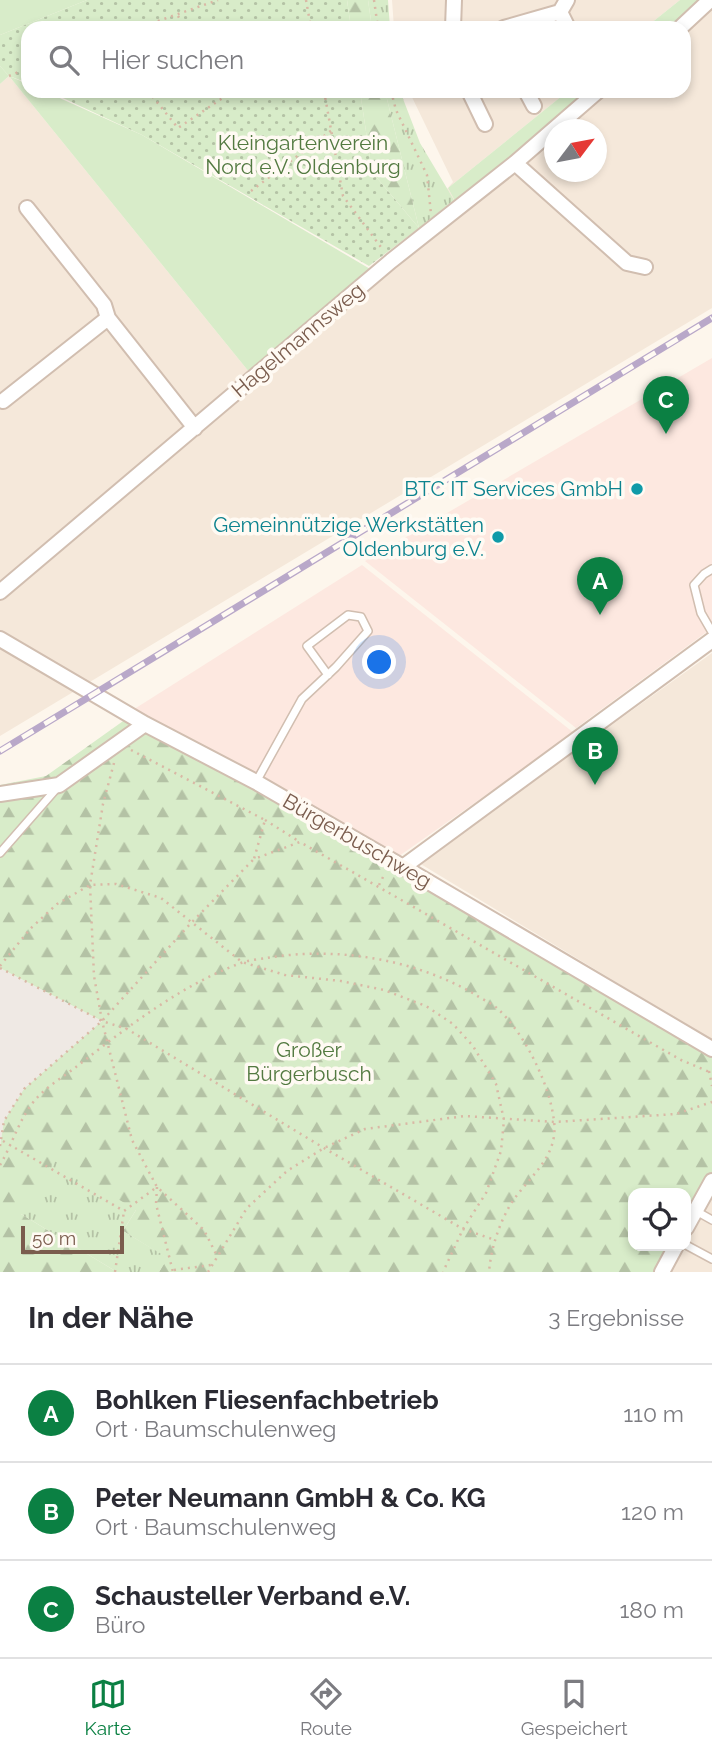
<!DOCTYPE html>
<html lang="de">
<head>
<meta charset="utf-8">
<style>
	:root { --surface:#fff; --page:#f7f7f7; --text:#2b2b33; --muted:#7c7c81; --line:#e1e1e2; --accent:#0b8043 }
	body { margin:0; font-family:Raleway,sans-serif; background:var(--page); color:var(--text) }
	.controls { position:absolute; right:21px; bottom:21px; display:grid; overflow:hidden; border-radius:14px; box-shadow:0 4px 10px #0003 }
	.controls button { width:63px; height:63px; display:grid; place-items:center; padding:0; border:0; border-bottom:2px solid var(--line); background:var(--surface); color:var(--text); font:35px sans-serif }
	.compass { position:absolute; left:544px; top:119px; width:63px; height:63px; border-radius:50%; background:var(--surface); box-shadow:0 4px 10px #0003; rotate:58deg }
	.scale { position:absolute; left:21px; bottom:18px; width:103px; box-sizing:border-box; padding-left:7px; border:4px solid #7a5c4d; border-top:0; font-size:19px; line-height:24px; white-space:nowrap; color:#7a5c4d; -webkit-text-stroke:5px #fffaf3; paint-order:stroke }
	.you { position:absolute; left:380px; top:663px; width:24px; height:24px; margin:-18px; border:5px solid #fff; border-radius:50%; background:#1a73e8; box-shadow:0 0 0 10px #1a73e833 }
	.badge { display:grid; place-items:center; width:46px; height:46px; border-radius:50%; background:var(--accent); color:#fff; font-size:23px; font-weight:700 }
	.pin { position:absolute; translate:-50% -58px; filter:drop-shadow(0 2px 4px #0008) }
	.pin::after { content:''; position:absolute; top:37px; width:24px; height:21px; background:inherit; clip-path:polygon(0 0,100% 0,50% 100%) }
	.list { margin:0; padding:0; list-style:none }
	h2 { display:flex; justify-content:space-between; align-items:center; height:91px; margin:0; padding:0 28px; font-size:30px }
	h2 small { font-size:23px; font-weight:400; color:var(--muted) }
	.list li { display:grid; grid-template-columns:46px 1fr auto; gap:21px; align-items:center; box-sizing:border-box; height:98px; padding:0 28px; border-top:2px solid var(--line) }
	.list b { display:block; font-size:26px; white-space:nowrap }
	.list p { margin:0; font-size:23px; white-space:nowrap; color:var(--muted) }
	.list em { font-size:23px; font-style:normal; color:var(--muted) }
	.icon { flex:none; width:38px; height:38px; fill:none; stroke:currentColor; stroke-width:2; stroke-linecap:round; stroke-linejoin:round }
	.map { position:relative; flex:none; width:712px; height:1272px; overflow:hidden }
	.search { position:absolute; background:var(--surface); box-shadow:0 4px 10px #0003; left:21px; right:21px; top:21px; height:77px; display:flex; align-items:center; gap:18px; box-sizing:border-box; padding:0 24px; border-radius:21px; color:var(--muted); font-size:26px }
	.sheet { height:385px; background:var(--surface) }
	nav { display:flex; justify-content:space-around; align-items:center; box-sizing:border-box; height:98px; border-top:2px solid var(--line); background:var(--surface); font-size:19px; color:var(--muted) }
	nav a { display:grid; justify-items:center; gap:4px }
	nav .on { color:var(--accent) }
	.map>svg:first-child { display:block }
	.residential { fill:#f5e8da; fill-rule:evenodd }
	.commercial { fill:#fde8e0 }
	.industrial { fill:#efe9e4 }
	.grass { fill:#d8ecc9 }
	.forest { fill:url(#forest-firs) }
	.park { fill:url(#park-tufts) }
	.garden { fill:url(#garden-dots) }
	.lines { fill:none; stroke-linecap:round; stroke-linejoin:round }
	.lane-casing { stroke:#d1beb0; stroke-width:10 }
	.street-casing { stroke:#d1beb0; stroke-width:18 }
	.path { stroke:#d9b8a5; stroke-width:2.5; stroke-dasharray:2 5; stroke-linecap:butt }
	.lane { stroke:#fff; stroke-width:7 }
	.street { stroke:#fff; stroke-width:14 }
	.rail-casing { stroke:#b9a8c9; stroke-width:7 }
	.rail { stroke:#fffaf3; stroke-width:4.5; stroke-dasharray:13; stroke-linecap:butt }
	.culture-dot { fill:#0f9aa8; stroke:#fffaf3; stroke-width:2.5 }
	.labels { text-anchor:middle; stroke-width:7; stroke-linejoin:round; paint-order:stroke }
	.park-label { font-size:21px; fill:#537a41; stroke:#fffaf3 }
	.street-label { font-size:21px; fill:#7a5c4d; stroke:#fffaf3 }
	.culture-label { font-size:21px; fill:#0d838f; stroke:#fffaf3; text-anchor:end }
</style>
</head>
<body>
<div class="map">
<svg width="712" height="1272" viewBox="0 0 712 1272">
	<defs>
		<pattern id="forest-firs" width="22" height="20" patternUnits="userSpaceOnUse" patternTransform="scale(1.75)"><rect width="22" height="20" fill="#d8ecc9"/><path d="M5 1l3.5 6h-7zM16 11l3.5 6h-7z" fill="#b4c2a5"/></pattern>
		<pattern id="park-tufts" width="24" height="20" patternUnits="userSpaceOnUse" patternTransform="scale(1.75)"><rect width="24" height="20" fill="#d8ecc9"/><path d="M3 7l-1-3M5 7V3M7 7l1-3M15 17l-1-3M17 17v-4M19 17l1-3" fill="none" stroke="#b4c2a5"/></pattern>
		<pattern id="garden-dots" width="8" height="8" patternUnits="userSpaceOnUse" patternTransform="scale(1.75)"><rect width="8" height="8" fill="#d8ecc9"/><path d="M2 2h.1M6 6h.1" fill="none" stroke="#b4c2a5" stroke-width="1.8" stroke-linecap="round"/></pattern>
	</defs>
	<rect width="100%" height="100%" fill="#fdf6ec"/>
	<!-- residential -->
	<path class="residential" d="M392,0H680L645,28H394Z
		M712,0V308L0,736V84L9,76L254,378L459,208L447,189L453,182L409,91H568L448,188L459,207L598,91H684V28ZM554,130H596V172H554Z
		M712,653V1040L419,863Z
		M712,1182V1272H662L677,1246H686V1230Z"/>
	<!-- commercial -->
	<path class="commercial" d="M712,358V628L576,728L365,561Z
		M362,565L574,733L392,861L128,713Z"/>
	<!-- industrial -->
	<path class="industrial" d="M0,968L102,1021L4,1121L0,1146Z"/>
	<!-- grass -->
	<path class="grass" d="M0,0H87L0,35Z
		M680,0H710L680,28H645Z
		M0,66L9,76L28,84V91H44L142,135L377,273L254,378L9,76L0,84Z
		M568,91H598L459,208L448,188Z"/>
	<!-- forest -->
	<path class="forest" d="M347,0H368L372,28H351Z
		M360,91H385L419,228L372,172Z
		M126,719L145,724L712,1050V1181L686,1228V1193H633V1246H676L662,1272H159L167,1258L123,1231L136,1210L21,1214L117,1272H0V1146L4,1121L24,1089L102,1021L0,968V785L46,776Z"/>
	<!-- park -->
	<path class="park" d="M368,0H388L390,28H372Z
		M385,91H400L420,143L454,200L419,228Z
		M54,1160L136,1210L123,1231L168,1258L159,1272H117L21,1214Z"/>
	<!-- garden -->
	<path class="garden" d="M87,0H347L351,28H28V83L9,76L0,66V35Z
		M48,91H360L372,172L419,228L369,266L142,135Z"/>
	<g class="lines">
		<!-- lane casing -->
		<g class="lane-casing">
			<path id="lane" d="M712,569L704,574L694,585L701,613L712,632
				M256,782L302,699L336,667L368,631L361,617L348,615L307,646L328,675
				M0,853L57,788
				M696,1211L712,1220
				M686,1245L712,1259"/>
		</g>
		<!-- street casing -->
		<g class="street-casing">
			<path id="street" d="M560,12L568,28
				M453,28L454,0
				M504,28L560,12L567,0
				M680,28L710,0
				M469,91L485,124
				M526,91L534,106
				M515,163L627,263L645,267
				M27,208L104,305L108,318L195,428
				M3,401L108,318
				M0,592L391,261L515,163L598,91
				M0,639L145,724L256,782L398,864L712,1049
				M0,794L59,785L145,724
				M403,867L712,640
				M686,1228L712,1181
				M662,1272L676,1246"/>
		</g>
		<!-- path -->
		<path class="path" d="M306,0L311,28
			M374,0L378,28
			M178,16L185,28
			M138,28L218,0
			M9,76L28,68
			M148,91L178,128L233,91
			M324,91L343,196L383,250
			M391,91L396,110L427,175L431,214
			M251,191L332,130
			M131,750L265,820L254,859L300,842L681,1060L712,1073
			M114,763L103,804L90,885L94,976L102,1021L132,1140L157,1187L204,1230L216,1254
			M265,820L300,842
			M379,885L385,873
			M0,966L30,929L57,904L90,885L116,884L161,898L242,962L285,975L341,981L384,990L426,1006L453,1024L473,1046L496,1084L504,1120L501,1151L486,1193L463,1229L443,1272
			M0,968L102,1021L127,1029L324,1148L463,1229L495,1240
			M709,1071L712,1086
			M3,1141L124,1211L157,1187
			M0,1146L4,1121L24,1089L102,1021L191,923L254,859
			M0,1165C13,1143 19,1119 35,1100C46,1087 63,1077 76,1067C126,1028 181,985 241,963C249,960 259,959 267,958C336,946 415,959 476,995C483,1000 492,1003 498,1009C525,1034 550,1085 554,1121C559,1159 526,1178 509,1207C498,1227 491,1249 489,1272
			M157,1187L156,1204L173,1272
			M174,1270L211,1265
			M115,1272L124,1211
			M208,1272L247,1208L287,1171L324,1148L365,1129L465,1116L555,1122L676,1114L712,1102"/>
		<!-- lane -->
		<use href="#lane" class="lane"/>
		<!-- street -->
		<use href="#street" class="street"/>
		<!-- rail casing -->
		<g class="rail-casing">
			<path id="rail" d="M0,751L712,318"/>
		</g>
		<!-- rail -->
		<use href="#rail" class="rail"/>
	</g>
	<!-- markers -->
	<g class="culture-dot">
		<circle cx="637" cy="489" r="7"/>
		<circle cx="498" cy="537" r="7"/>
	</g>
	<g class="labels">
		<!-- park labels -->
		<g class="park-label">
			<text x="303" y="150">Kleingartenverein<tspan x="303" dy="24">Nord e.V. Oldenburg</tspan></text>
			<text x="309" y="1057">Großer<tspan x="309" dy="24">Bürgerbusch</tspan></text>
		</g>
		<!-- street labels -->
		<g class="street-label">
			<text transform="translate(298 340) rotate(-40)" y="7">Hagelmannsweg</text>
			<text transform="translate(357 841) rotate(30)" y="7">Bürgerbuschweg</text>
		</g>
		<!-- culture labels -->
		<g class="culture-label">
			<text x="623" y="496">BTC IT Services GmbH</text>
			<text x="484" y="532">Gemeinnützige Werkstätten<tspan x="484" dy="24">Oldenburg e.V.</tspan></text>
		</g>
	</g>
</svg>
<div class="controls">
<button><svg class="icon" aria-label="locate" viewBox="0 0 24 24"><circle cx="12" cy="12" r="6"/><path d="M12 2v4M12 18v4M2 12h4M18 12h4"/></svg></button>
</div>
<svg class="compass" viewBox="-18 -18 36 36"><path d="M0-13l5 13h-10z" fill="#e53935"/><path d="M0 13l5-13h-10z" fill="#7c7c81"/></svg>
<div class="scale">50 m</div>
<div class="you"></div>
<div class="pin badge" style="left:600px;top:615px">A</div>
<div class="pin badge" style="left:595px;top:785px">B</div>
<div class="pin badge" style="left:666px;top:434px">C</div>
<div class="search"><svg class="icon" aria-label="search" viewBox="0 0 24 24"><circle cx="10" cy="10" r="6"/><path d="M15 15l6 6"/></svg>Hier suchen</div>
</div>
<section class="sheet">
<h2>In der Nähe<small>3 Ergebnisse</small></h2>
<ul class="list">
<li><span class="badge">A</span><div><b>Bohlken Fliesenfachbetrieb</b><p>Ort · Baumschulenweg</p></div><em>110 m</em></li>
<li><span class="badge">B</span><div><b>Peter Neumann GmbH &amp; Co. KG</b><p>Ort · Baumschulenweg</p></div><em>120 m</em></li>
<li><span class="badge">C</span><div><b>Schausteller Verband e.V.</b><p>Büro</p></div><em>180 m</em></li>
</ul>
</section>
<nav>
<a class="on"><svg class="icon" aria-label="map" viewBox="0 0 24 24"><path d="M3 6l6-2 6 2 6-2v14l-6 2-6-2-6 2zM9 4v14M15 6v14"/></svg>Karte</a>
<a><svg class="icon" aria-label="directions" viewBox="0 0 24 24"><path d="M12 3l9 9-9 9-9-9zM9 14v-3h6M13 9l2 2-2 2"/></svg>Route</a>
<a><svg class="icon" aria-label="saved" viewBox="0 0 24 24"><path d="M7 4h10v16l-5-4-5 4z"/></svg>Gespeichert</a>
</nav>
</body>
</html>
